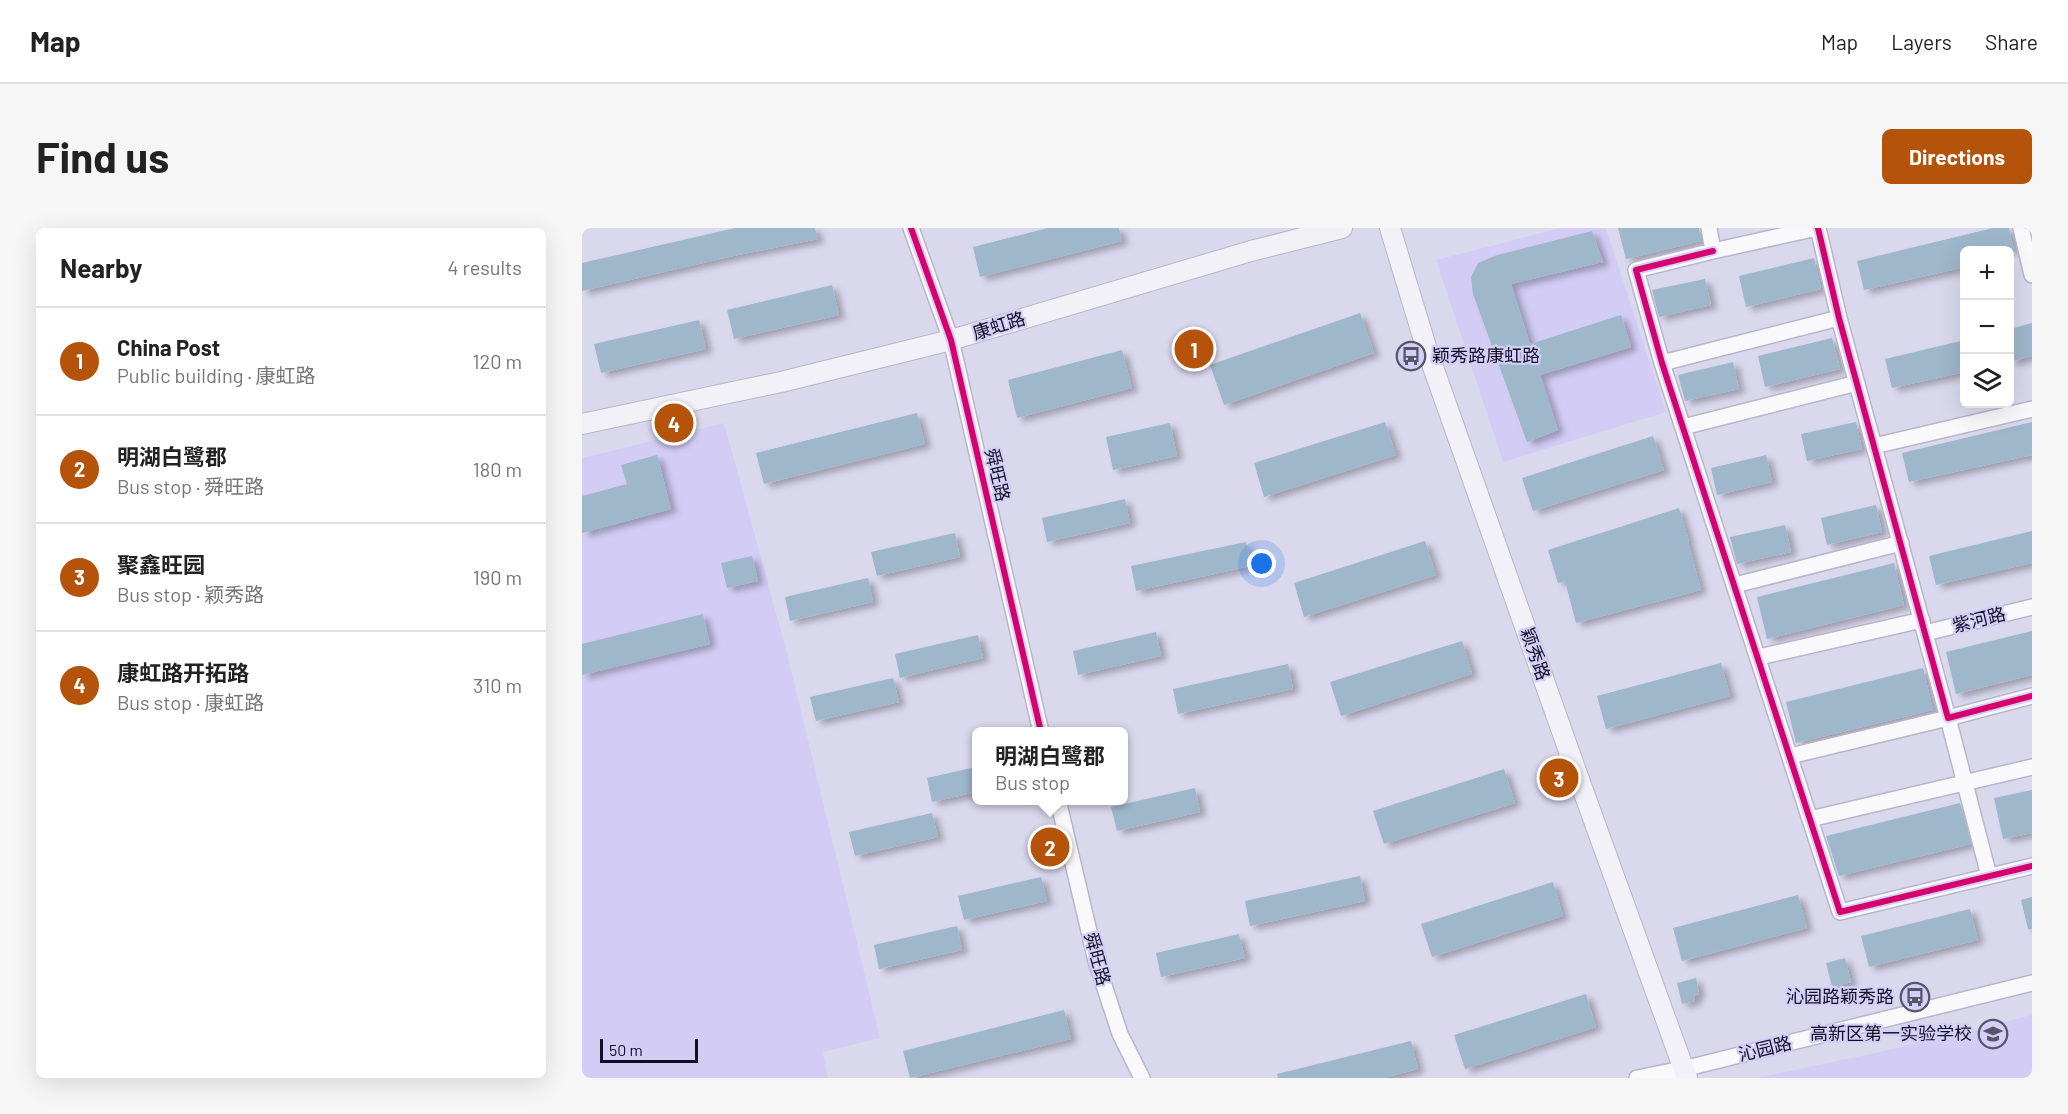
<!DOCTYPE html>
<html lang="en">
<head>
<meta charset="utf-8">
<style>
	:root { --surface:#fff; --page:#f6f6f6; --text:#222; --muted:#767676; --line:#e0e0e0; --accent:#b45309 }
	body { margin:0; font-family:Barlow,"Noto Sans SC",sans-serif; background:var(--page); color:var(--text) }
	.controls { position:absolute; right:18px; top:18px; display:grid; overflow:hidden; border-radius:9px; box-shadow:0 6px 24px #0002 }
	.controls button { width:54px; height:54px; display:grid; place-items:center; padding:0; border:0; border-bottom:2px solid var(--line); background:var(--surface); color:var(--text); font:30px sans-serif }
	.scale { position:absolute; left:18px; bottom:15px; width:98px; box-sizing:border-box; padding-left:6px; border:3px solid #120d23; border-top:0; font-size:16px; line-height:21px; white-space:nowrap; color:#120d23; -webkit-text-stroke:4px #d4cff6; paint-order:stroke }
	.you { position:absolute; left:680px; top:336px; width:21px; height:21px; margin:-15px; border:4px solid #fff; border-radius:50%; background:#1a73e8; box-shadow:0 0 0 9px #1a73e833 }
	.badge { display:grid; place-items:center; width:39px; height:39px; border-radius:50%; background:var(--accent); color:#fff; font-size:20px; font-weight:700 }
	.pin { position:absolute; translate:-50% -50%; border:3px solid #fff; box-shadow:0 2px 6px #0006 }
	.popup { position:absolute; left:390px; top:499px; width:156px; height:78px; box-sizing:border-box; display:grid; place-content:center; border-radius:9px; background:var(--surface); filter:drop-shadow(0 2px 4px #0005); font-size:20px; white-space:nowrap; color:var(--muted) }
	.popup b { font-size:22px; color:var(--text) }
	.popup::after { content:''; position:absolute; left:50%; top:100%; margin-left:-12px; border:12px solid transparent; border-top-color:var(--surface) }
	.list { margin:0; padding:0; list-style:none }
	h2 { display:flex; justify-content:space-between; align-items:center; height:78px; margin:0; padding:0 24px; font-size:26px }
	h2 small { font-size:20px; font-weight:400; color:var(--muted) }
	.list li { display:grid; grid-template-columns:39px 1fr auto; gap:18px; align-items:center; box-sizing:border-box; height:108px; padding:0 24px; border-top:2px solid var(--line) }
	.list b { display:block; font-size:22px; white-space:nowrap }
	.list p { margin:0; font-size:20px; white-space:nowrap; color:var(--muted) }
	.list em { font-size:20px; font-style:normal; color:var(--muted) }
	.icon { flex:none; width:33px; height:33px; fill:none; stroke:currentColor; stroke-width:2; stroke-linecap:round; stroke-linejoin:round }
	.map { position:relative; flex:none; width:1450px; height:850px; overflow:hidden; border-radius:9px }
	header { display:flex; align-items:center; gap:36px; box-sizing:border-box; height:84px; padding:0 30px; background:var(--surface); border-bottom:2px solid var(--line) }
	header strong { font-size:28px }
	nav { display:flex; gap:33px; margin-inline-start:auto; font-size:21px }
	.intro { display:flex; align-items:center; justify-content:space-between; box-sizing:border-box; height:144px; padding:0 36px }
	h1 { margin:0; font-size:42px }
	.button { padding:15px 27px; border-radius:9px; background:var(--accent); color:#fff; font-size:21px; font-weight:700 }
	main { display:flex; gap:36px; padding:0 36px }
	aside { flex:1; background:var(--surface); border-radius:9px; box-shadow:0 6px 24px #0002 }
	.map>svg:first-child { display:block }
	.built { fill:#d3cdf6 }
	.building { fill:#9fb7cb; filter:url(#shadow) }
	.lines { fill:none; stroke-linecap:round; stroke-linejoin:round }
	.minor-casing { stroke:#b9b6cb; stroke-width:18 }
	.major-casing { stroke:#b9b7c4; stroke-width:22 }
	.minor { stroke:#f9f9fc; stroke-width:15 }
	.major { stroke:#f1f1f7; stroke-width:20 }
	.cycleway-casing { stroke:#d4cff6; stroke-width:10 }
	.cycleway { stroke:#d6006c; stroke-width:6 }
	.labels { text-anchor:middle; stroke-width:4.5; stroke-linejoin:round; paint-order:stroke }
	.street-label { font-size:18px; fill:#120d23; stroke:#d4cff6 }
	.poi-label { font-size:18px; fill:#120d23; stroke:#d4cff6; text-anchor:end }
</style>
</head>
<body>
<header>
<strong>Map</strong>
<nav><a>Map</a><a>Layers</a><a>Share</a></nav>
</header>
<div class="intro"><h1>Find us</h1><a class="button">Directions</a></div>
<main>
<aside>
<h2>Nearby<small>4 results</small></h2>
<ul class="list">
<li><span class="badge">1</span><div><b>China Post</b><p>Public building · 康虹路</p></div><em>120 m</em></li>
<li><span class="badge">2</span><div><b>明湖白鹭郡</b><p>Bus stop · 舜旺路</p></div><em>180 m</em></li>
<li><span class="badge">3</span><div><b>聚鑫旺园</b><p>Bus stop · 颖秀路</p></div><em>190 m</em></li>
<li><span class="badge">4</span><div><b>康虹路开拓路</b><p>Bus stop · 康虹路</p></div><em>310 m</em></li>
</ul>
</aside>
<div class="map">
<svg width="1450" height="850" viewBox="0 0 1450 850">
	<defs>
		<filter id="shadow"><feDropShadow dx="6" dy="4" stdDeviation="3" flood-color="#0004"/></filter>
	</defs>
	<rect width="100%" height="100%" fill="#dad8ed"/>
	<!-- built -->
	<path class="built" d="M979,0H1024L1084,184L921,234L854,32Z
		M142,195L204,421L298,810L241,824L246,850H0V230Z
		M1450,787V850H1174L1293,825Z"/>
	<!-- building -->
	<path class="building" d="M153,0H233L236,11L151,28L0,63V35Z
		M466,0H537L540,13L398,49L391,19Z
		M1036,0H1117L1119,13L1044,31Z
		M1411,0H1427L1432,22H1383V39L1282,62L1275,33Z
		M1010,3L1021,34L929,56L948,116L1039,87L1049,119L958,147L976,202L945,214L891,66L889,49L896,35L915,27Z
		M1232,30L1239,61L1164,79L1157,48Z
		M1123,51L1129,77L1077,89L1070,62Z
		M250,57L257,87L152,111L145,82Z
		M778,85L792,125L642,177L628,137Z
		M117,92L124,121L19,145L12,116Z
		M1450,95V128L1428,134V101Z
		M1250,110L1258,141L1183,159L1176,128Z
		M1383,112V144L1310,160L1303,131Z
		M540,122L550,160L435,190L426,152Z
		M1151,134L1157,161L1103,173L1096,147Z
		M335,185L343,216L182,256L174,225Z
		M803,194L814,227L682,269L672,235Z
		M1274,194L1280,221L1225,233L1219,206Z
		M1450,194V227L1327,254L1320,225Z
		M588,195L595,228L531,242L524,209Z
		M1071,208L1082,242L951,283L940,250Z
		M75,227L89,281L0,305V268L45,256L39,237Z
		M1184,227L1190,254L1135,267L1129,240Z
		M543,271L548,295L465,314L460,290Z
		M1294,277L1300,304L1245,317L1239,290Z
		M1097,280L1107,314H1106L1119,362L994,395L983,353L976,355L966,322Z
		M1203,297L1209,324L1155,336L1148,309Z
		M1450,303V335L1354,357L1347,328Z
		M373,305L378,329L295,348L289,324Z
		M843,313L854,347L722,389L712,355Z
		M664,314L669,338L554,363L549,338Z
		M170,328L176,353L145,360L139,335Z
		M1312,335L1322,377L1185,411L1175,369Z
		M286,350L291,374L208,393L203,369Z
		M121,386L128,416L0,447V416Z
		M1450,403V447L1374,466L1364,424Z
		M574,404L579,428L496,447L491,423Z
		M396,407L401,430L318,450L313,426Z
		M880,413L890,446L759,488L748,454Z
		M1139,435L1148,468L1024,501L1015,468Z
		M706,436L711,461L596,486L591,461Z
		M1341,440L1351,482L1214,515L1204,474Z
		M311,450L317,474L234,493L228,469Z
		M394,539V564L350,574L345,550Z
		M922,541L933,575L802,616L791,583Z
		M613,560L618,584L535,603L529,579Z
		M1450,562V605L1421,611L1412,570Z
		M1378,575L1389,616L1257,648L1244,608Z
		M350,585L356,609L273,628L267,604Z
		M778,648L783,673L668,698L663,673Z
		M459,649L465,673L382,692L376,668Z
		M971,654L981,688L850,729L839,696Z
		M1216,667L1225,700L1100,733L1091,700Z
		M1450,669V701H1446L1439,672Z
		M1388,681L1396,712L1287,739L1279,708Z
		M375,698L380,722L297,741L292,717Z
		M657,706L663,730L579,749L574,725Z
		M1263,730L1269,754L1250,759L1244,735Z
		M1114,750L1117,766L1112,768L1113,773L1100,776L1095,755Z
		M1004,766L1014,799L883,841L872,807Z
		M482,782L489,811L328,850L321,823Z
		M829,813L836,841L801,850H696L695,846Z"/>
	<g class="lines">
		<!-- minor casing -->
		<g class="minor-casing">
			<path id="minor" d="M329,0L369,112L459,504
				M1127,0L1131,23L1235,0
				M1236,0L1257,90L1366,490L1450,468
				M1439,0L1450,47
				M1131,23L1054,42L1080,135L1258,684L1450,638
				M1080,135L1257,90
				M1101,199L1275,155
				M1292,218L1450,181
				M1153,357L1319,315
				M1343,405L1450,379
				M1177,429L1340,392
				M1208,528L1366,490L1407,648
				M476,572L514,733L538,806L560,850
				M1228,591L1450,539
				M1055,850L1105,840L1450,755"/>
		</g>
		<!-- major casing -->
		<g class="major-casing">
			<path id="major" d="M808,0L845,122L994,543L1105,850
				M0,196L199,154L369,112L669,23L760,0"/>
		</g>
		<!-- minor -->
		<use href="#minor" class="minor"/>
		<!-- major -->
		<use href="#major" class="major"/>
		<!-- cycleway casing -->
		<g class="cycleway-casing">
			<path id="cycleway" d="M329,0L369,112L459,504
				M1236,0L1257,90L1366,490L1450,468
				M1131,23L1054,42L1080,135L1258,684L1450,638"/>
		</g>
		<!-- cycleway -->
		<use href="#cycleway" class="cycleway"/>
	</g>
	<!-- icons -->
	<defs>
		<g id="bus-ring" transform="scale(1.5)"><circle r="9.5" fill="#d4cff6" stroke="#58546a" stroke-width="1.5"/><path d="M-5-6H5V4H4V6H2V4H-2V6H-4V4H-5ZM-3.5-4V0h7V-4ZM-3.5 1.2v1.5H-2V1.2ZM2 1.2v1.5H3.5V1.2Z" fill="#58546a"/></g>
		<g id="school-ring" transform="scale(1.5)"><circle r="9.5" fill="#d4cff6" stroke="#58546a" stroke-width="1.5"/><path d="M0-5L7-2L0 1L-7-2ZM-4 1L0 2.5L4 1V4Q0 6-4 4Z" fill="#58546a"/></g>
	</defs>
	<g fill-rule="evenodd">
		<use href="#bus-ring" x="829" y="128"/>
		<use href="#bus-ring" x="1333" y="769"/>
		<use href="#school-ring" x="1411" y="806"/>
	</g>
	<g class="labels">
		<!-- street labels -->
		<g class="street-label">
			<text transform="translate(417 98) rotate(-17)" y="6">康虹路</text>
			<text transform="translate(415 247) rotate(77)" y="6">舜旺路</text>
			<text transform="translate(1397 392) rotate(-14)" y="6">紫河路</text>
			<text transform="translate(953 426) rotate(71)" y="6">颖秀路</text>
			<text transform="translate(515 731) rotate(75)" y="6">舜旺路</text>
			<text transform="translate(1183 821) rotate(-14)" y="6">沁园路</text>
		</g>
		<!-- poi labels -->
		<g class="poi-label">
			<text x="850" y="134" text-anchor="start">颖秀路康虹路</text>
			<text x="1312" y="775">沁园路颖秀路</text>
			<text x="1390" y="812">高新区第一实验学校</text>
		</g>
	</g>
</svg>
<div class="controls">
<button>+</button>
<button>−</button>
<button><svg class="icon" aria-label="layers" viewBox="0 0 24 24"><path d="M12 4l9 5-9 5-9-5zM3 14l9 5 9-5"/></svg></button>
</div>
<div class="scale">50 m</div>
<div class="you"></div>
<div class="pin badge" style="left:612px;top:121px">1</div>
<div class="pin badge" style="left:468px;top:619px">2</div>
<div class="popup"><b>明湖白鹭郡</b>Bus stop</div>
<div class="pin badge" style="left:977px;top:550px">3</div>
<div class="pin badge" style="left:92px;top:195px">4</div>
</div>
</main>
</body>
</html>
